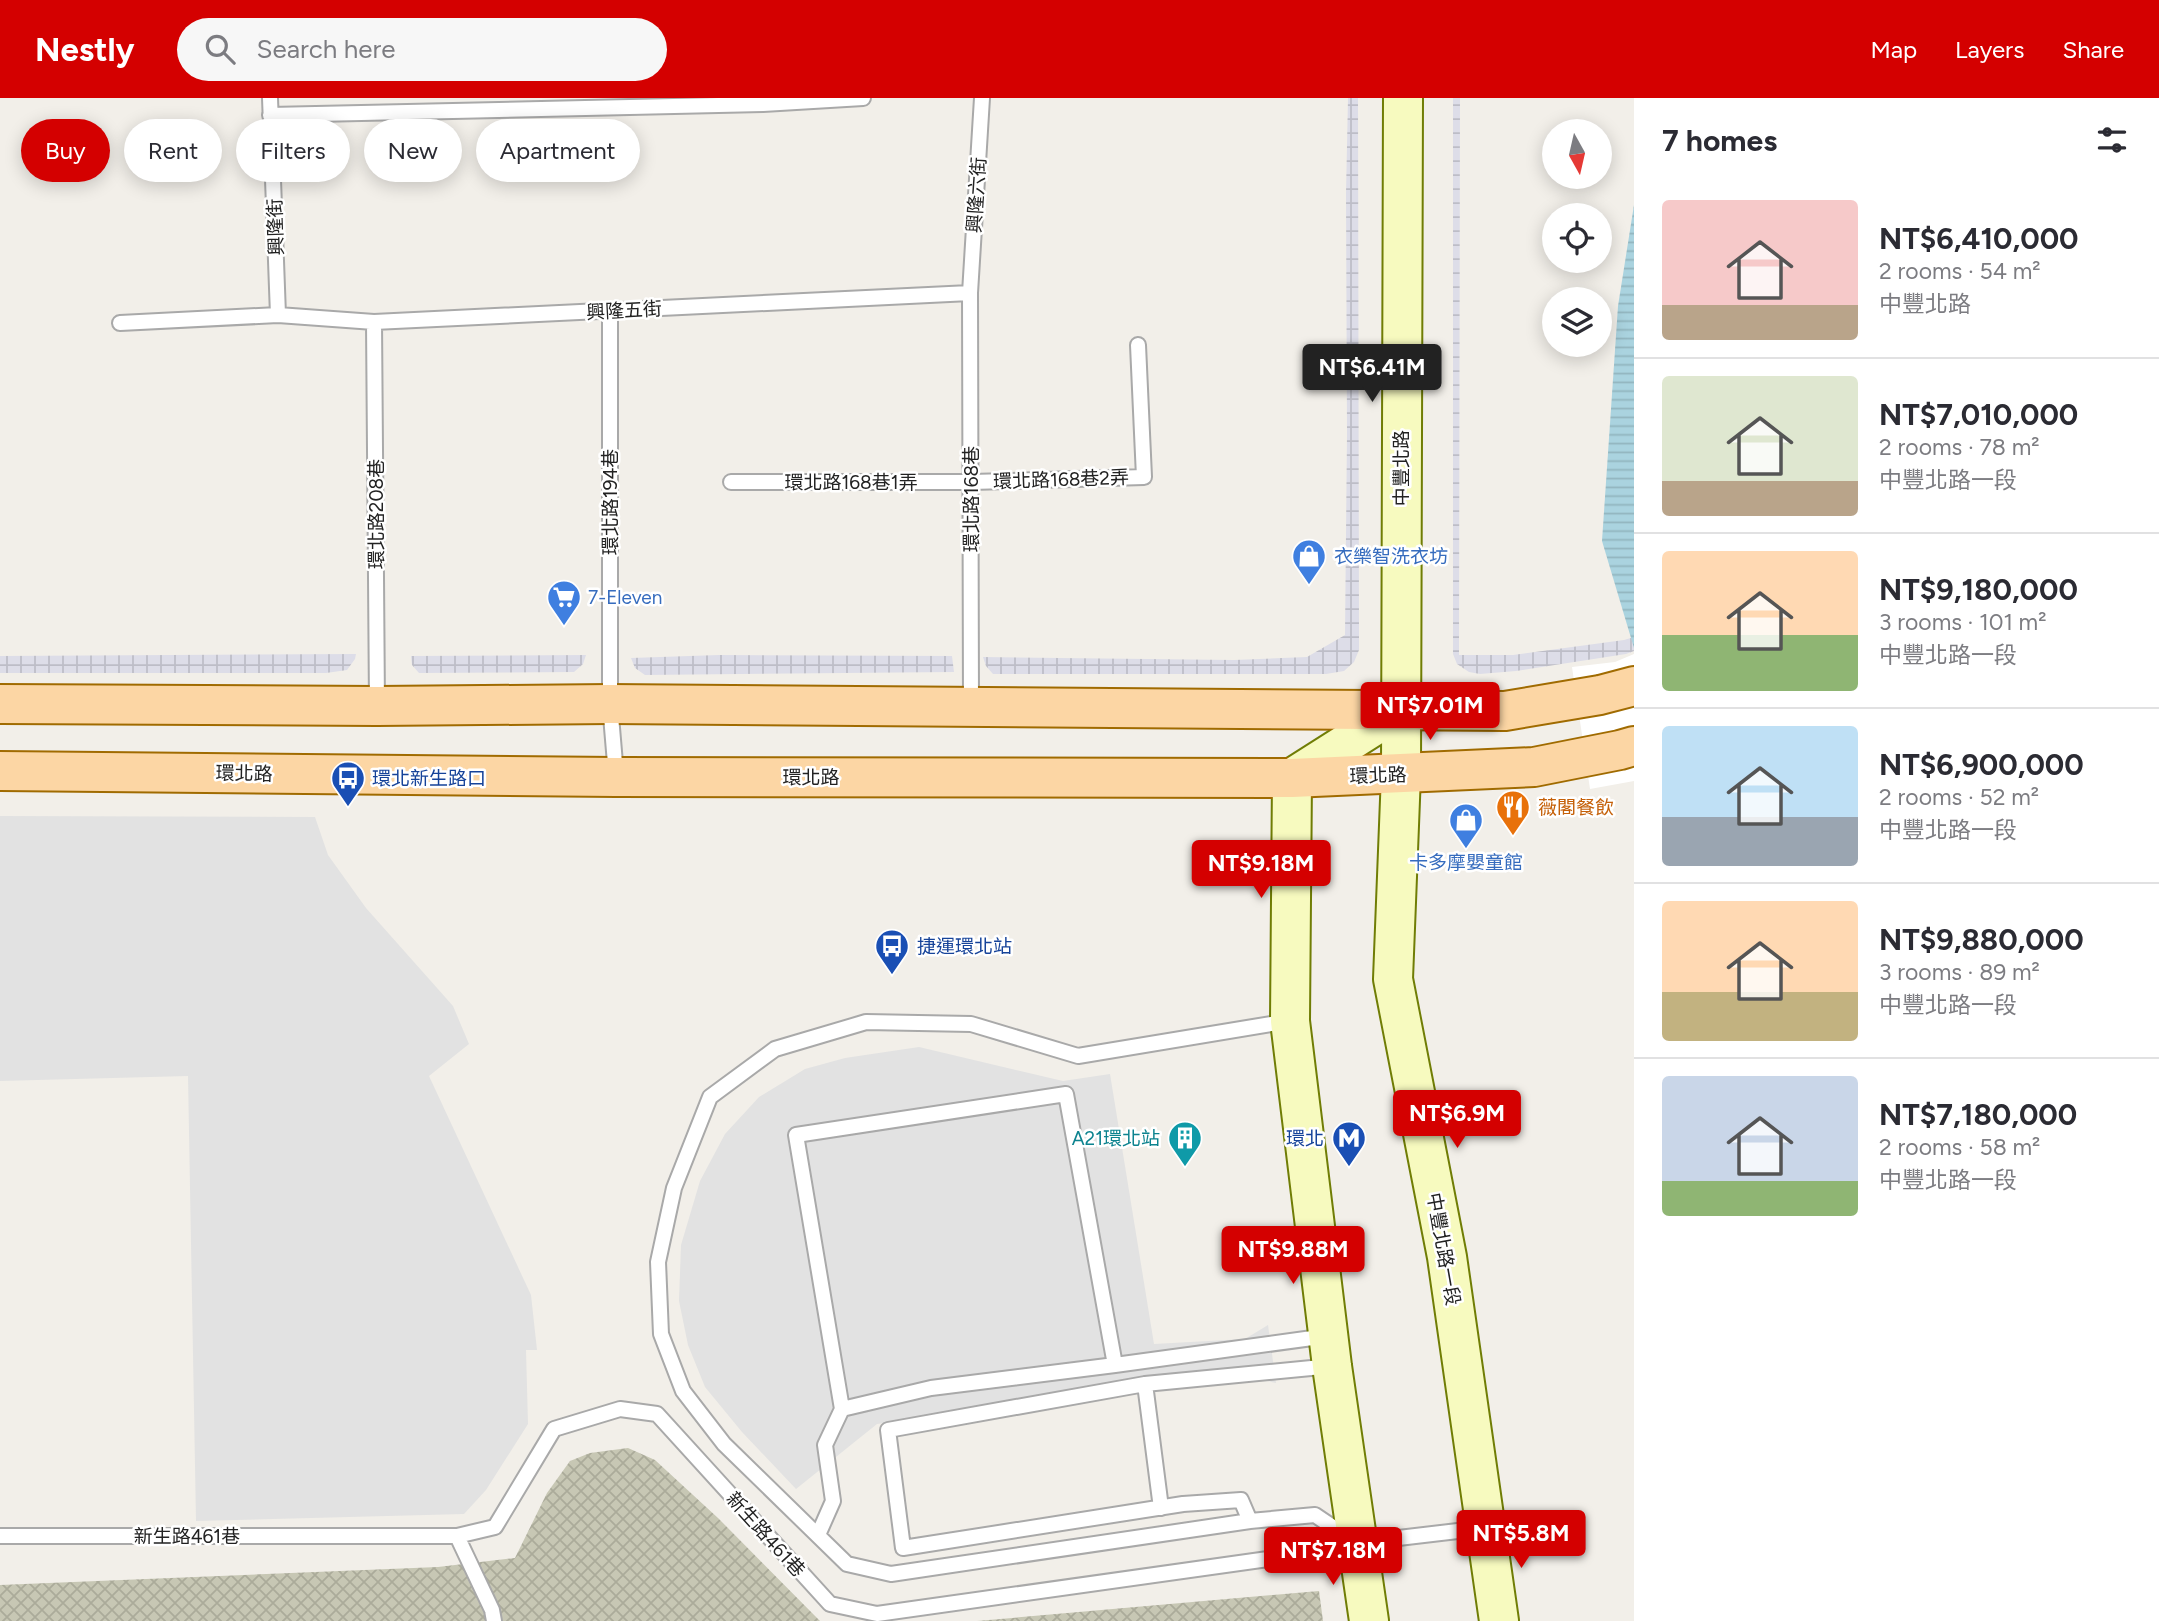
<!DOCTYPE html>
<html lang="en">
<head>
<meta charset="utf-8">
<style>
	body { margin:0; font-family:Figtree,"Noto Sans TC",sans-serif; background:#f7f7f7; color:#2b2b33; height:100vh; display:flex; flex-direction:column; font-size:26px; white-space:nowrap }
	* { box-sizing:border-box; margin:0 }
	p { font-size:23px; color:#7c7c81 }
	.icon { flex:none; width:38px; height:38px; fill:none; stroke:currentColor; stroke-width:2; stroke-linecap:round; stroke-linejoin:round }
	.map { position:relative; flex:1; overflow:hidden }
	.details { display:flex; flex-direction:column; background:#fff; width:525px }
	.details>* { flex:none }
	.banner { position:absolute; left:21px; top:21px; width:665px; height:63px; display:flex; gap:14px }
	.needle { width:46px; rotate:172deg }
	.tools { position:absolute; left:1542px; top:21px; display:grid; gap:14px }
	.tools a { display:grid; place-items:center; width:70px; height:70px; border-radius:50%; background:#fff; box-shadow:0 4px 18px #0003; font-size:35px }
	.price { position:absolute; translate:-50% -60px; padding:0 16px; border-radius:7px; background:#d40000; color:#fff; font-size:23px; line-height:46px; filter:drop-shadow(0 2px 4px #0008) }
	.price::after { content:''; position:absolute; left:50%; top:42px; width:21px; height:16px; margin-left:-10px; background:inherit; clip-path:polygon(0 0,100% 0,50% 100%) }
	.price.selected { background:#222; color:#fff }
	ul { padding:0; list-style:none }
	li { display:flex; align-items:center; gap:21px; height:175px; padding:0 28px }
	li+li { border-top:2px solid #e1e1e2 }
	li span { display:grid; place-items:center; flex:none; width:196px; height:140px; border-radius:7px; color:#555 }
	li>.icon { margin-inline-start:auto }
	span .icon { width:84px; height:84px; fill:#fffc; stroke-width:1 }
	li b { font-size:30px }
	h2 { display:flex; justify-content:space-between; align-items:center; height:84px; padding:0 28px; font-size:30px }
	.pill { padding:0 24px; border-radius:32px; background:#fff; box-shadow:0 4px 18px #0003; font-size:24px; line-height:63px }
	.pill.selected { background:#d40000; color:#fff }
	header { display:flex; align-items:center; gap:42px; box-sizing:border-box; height:98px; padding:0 35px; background:#d40000; color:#fff }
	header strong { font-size:33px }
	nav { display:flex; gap:38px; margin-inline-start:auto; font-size:24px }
	.search { width:490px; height:63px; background:#f7f7f7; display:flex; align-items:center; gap:18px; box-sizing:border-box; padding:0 24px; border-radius:38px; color:#7c7c81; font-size:26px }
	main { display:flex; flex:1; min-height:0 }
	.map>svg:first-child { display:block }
	.construction { fill:url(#construction-cross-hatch) }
	.parking { fill:#e2e2e2 }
	.plaza { fill:url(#plaza-grid) }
	.water { fill:url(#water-rules) }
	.pier { fill:#fff }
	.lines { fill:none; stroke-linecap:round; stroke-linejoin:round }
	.lane-casing { stroke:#a9a9a9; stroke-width:18 }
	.secondary-casing { stroke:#707d05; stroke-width:42 }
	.primary-casing { stroke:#a06b00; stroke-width:42 }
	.lane { stroke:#fff; stroke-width:14 }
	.secondary { stroke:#f7fabf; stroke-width:38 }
	.primary { stroke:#fcd6a4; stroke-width:38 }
	.labels { text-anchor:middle; stroke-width:5; stroke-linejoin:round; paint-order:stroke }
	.street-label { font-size:19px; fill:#222; stroke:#fff }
	.shop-label { font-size:19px; fill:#366cbe; stroke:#fff; text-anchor:start }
	.transit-label { font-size:19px; fill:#164399; stroke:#fff; text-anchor:start }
	.food-label { font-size:19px; fill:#c56008; stroke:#fff; text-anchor:start }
	.culture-label { font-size:19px; fill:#0d838f; stroke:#fff; text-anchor:end }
</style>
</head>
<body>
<header>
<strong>Nestly</strong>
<div class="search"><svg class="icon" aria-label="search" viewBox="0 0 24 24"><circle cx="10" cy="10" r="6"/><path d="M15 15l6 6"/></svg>Search here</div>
<nav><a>Map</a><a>Layers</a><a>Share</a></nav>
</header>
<main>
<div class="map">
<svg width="1634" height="1523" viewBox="0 0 1634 1523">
	<defs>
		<pattern id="construction-cross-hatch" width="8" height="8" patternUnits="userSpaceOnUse" patternTransform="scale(1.75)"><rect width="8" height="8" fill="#c7c7b4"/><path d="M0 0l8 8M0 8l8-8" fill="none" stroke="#abab9a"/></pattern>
		<pattern id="plaza-grid" width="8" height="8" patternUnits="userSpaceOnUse" patternTransform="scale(1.75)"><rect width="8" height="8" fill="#dddde8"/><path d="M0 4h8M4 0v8" fill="none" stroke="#bdbdc7"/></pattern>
		<pattern id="water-rules" width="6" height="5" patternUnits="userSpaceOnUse" patternTransform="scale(1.75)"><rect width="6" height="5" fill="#aad3df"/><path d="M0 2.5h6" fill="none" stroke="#92b5bf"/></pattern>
	</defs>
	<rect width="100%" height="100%" fill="#f2efe9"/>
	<path class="construction" d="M628,1350L655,1362L718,1420L820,1523H0V1487L438,1469L515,1460L547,1395L570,1363L590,1355Z
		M1319,1493L1323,1523H977Z"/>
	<path class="parking" d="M0,718L315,719L328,757L366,810L453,908L469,946L429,978L531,1197L537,1252H526L528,1326L486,1392L464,1416L196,1423L188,978L0,983Z
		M919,949L1063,983L1110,976L1154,1246L1245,1241L1268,1227L1276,1285L1258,1281L1158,1289L877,1326L796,1391L742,1334L705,1289L688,1247L679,1203L681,1147L700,1083L725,1036L759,999L805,971L845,960Z"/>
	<path class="plaza" d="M1348,0H1358L1359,535V552L1354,564L1344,573L1326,576H993L986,568L983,559L1234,562L1307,559L1345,537L1347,336L1346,95Z
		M1453,0H1460L1459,557H1513L1624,542L1634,539V553L1626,556L1516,573L1480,576L1469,574L1457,566L1453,556Z
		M356,556L355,561L347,572L326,575H0V558Z
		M586,557L583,566L574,574L419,575L412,567L411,558Z
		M719,557L952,558L954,574L645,577L635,570L631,560Z"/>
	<path class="water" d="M1634,107V550L1602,443L1618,208Z"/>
	<path class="pier" d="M1634,556V683L1590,691L1572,569L1615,564Z"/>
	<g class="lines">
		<g class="lane-casing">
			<path id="lane" d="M270,0L278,217
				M270,17L763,6L863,0
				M610,213V606L616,677
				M374,224L377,607
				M120,225L278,217L374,224L970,195
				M731,384H971L1144,379L1138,247
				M971,607L970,195L982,0
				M1289,923L1078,958L971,926L866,924L775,951L710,999L674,1090L658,1164L661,1236L683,1293L724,1346L847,1466L891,1476L1250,1423L1315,1417L1352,1442
				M1145,1286L1161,1410
				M842,1311L796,1037L1066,996L1115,1267
				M1250,1423L1241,1402L1183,1406L903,1450L888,1332L1145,1286L1332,1268
				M818,1437L833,1403L825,1347L842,1311L931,1290L1115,1267L1327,1238
				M0,1438H457L495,1429L554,1331L620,1311L657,1316L830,1506L877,1516L1268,1461L1356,1445L1483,1430
				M457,1438L492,1512L494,1523"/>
		</g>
		<g class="secondary-casing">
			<path id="secondary" d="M1403,0L1401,676L1393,881L1447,1159L1499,1523
				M1369,1523L1332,1268L1290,923L1292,680L1399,612"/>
		</g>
		<g class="primary-casing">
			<path id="primary" d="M0,606L377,608L610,606L1505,613L1600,597L1634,588
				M0,673L616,679L1292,680L1534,669L1620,652L1634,648"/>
		</g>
		<use href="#lane" class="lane"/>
		<use href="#secondary" class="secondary"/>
		<use href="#primary" class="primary"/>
	</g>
	<defs>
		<g id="shop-pin" transform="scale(1.75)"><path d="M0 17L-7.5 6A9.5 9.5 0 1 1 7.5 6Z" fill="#3f7fe0" stroke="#fff"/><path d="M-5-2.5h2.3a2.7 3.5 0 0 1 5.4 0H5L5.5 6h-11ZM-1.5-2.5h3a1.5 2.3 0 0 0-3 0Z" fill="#fff"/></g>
		<g id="supermarket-pin" transform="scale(1.75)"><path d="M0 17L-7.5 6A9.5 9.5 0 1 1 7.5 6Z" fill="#3f7fe0" stroke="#fff"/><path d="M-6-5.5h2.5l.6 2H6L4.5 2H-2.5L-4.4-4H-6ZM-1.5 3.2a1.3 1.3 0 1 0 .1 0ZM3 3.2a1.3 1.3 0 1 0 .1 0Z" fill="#fff"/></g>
		<g id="bus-pin" transform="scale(1.75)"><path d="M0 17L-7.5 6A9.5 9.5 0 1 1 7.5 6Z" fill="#1a4fb4" stroke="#fff"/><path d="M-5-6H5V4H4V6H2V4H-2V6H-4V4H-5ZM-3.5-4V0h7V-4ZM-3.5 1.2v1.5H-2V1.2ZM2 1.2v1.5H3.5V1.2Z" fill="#fff"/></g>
		<g id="restaurant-pin" transform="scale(1.75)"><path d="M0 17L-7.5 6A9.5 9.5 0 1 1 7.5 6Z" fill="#e8710a" stroke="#fff"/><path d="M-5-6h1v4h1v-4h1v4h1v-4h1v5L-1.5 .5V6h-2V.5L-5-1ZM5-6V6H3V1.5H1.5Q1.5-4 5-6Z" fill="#fff"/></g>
		<g id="building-pin" transform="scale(1.75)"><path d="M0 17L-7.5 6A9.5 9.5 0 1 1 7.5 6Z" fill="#0f9aa8" stroke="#fff"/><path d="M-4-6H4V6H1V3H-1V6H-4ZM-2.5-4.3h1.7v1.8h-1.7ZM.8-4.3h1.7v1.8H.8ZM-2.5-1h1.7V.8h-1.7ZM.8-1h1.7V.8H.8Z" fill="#fff"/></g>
		<g id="metro-pin" transform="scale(1.75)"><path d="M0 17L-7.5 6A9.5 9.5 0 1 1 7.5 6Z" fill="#1a4fb4" stroke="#fff"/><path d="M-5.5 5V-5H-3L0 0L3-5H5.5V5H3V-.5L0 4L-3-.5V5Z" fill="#fff"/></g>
	</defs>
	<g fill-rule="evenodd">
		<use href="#shop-pin" x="1309" y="458"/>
		<use href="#supermarket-pin" x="564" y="499"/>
		<use href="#bus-pin" x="348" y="680"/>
		<use href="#restaurant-pin" x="1513" y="709"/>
		<use href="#shop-pin" x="1466" y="722"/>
		<use href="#bus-pin" x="892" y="848"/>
		<use href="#building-pin" x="1185" y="1040"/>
		<use href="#metro-pin" x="1349" y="1040"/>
	</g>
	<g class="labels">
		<g class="street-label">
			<text transform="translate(976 97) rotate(-86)" y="7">興隆六街</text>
			<text transform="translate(275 129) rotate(-92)" y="7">興隆街</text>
			<text transform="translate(624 212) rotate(-3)" y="7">興隆五街</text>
			<text transform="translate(1401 370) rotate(-90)" y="7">中豐北路</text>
			<text transform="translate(1061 381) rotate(-2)" y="7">環北路168巷2弄</text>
			<text x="851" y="391">環北路168巷1弄</text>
			<text transform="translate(971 401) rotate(-90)" y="7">環北路168巷</text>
			<text transform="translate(610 404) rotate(-90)" y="7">環北路194巷</text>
			<text transform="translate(376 416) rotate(-90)" y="7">環北路208巷</text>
			<text transform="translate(244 675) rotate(1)" y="7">環北路</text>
			<text transform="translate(1378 677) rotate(-2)" y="7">環北路</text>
			<text x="811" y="686">環北路</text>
			<text transform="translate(1444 1151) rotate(80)" y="7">中豐北路一段</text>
			<text transform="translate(766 1436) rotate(48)" y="7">新生路461巷</text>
			<text x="187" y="1445">新生路461巷</text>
		</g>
		<g class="shop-label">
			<text x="1334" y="465">衣樂智洗衣坊</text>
			<text x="588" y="506">7-Eleven</text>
			<text x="1466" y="771" text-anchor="middle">卡多摩嬰童館</text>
		</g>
		<g class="transit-label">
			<text x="372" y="687">環北新生路口</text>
			<text x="917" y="855">捷運環北站</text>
			<text x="1324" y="1047" text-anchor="end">環北</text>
		</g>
		<g class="food-label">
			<text x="1538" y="716">薇閣餐飲</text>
		</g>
		<g class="culture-label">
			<text x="1160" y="1047">A21環北站</text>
		</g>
	</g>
</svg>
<div class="tools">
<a><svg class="needle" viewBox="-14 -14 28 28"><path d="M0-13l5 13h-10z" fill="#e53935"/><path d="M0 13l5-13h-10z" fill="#7c7c81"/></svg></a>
<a><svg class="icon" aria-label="locate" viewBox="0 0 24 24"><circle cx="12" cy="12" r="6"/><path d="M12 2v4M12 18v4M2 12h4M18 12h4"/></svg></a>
<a><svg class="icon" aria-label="layers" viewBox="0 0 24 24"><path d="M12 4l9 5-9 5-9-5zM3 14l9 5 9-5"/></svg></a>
</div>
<b class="price selected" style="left:1372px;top:306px">NT$6.41M</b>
<b class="price" style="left:1430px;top:644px">NT$7.01M</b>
<b class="price" style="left:1261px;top:802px">NT$9.18M</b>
<b class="price" style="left:1457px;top:1052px">NT$6.9M</b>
<b class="price" style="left:1293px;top:1188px">NT$9.88M</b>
<b class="price" style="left:1521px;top:1472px">NT$5.8M</b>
<b class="price" style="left:1333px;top:1489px">NT$7.18M</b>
<div class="banner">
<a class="pill selected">Buy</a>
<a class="pill">Rent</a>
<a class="pill">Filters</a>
<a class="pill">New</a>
<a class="pill">Apartment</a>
</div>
</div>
<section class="details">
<h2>7 homes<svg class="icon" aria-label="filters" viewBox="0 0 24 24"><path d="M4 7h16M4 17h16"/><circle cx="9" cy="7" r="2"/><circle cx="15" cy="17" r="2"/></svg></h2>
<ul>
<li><span style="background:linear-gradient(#f6c9c9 75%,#b9a48a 0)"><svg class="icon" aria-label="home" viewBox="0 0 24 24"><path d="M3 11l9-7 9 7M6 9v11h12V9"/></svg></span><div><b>NT$6,410,000</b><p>2 rooms · 54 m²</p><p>中豐北路</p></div></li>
<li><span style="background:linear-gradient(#dfe7d0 75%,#b9a48a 0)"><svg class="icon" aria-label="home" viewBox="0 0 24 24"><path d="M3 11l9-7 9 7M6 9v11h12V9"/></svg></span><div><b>NT$7,010,000</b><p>2 rooms · 78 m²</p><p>中豐北路一段</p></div></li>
<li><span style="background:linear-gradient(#ffd9b3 60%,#8fb573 0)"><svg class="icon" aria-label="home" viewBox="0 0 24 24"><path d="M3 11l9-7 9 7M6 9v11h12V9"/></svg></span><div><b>NT$9,180,000</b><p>3 rooms · 101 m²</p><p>中豐北路一段</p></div></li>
<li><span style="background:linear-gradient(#bfe0f5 65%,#9aa5b1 0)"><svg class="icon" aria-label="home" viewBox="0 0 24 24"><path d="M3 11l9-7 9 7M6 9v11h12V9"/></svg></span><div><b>NT$6,900,000</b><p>2 rooms · 52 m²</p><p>中豐北路一段</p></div></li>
<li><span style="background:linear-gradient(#ffd9b3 65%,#c2b280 0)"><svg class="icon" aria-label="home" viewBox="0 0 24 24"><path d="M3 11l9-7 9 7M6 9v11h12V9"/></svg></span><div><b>NT$9,880,000</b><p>3 rooms · 89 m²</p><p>中豐北路一段</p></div></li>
<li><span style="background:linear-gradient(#c9d6e8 75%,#8fb573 0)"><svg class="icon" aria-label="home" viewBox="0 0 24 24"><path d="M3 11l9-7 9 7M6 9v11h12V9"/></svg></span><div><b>NT$7,180,000</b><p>2 rooms · 58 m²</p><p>中豐北路一段</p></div></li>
</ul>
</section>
</main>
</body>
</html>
